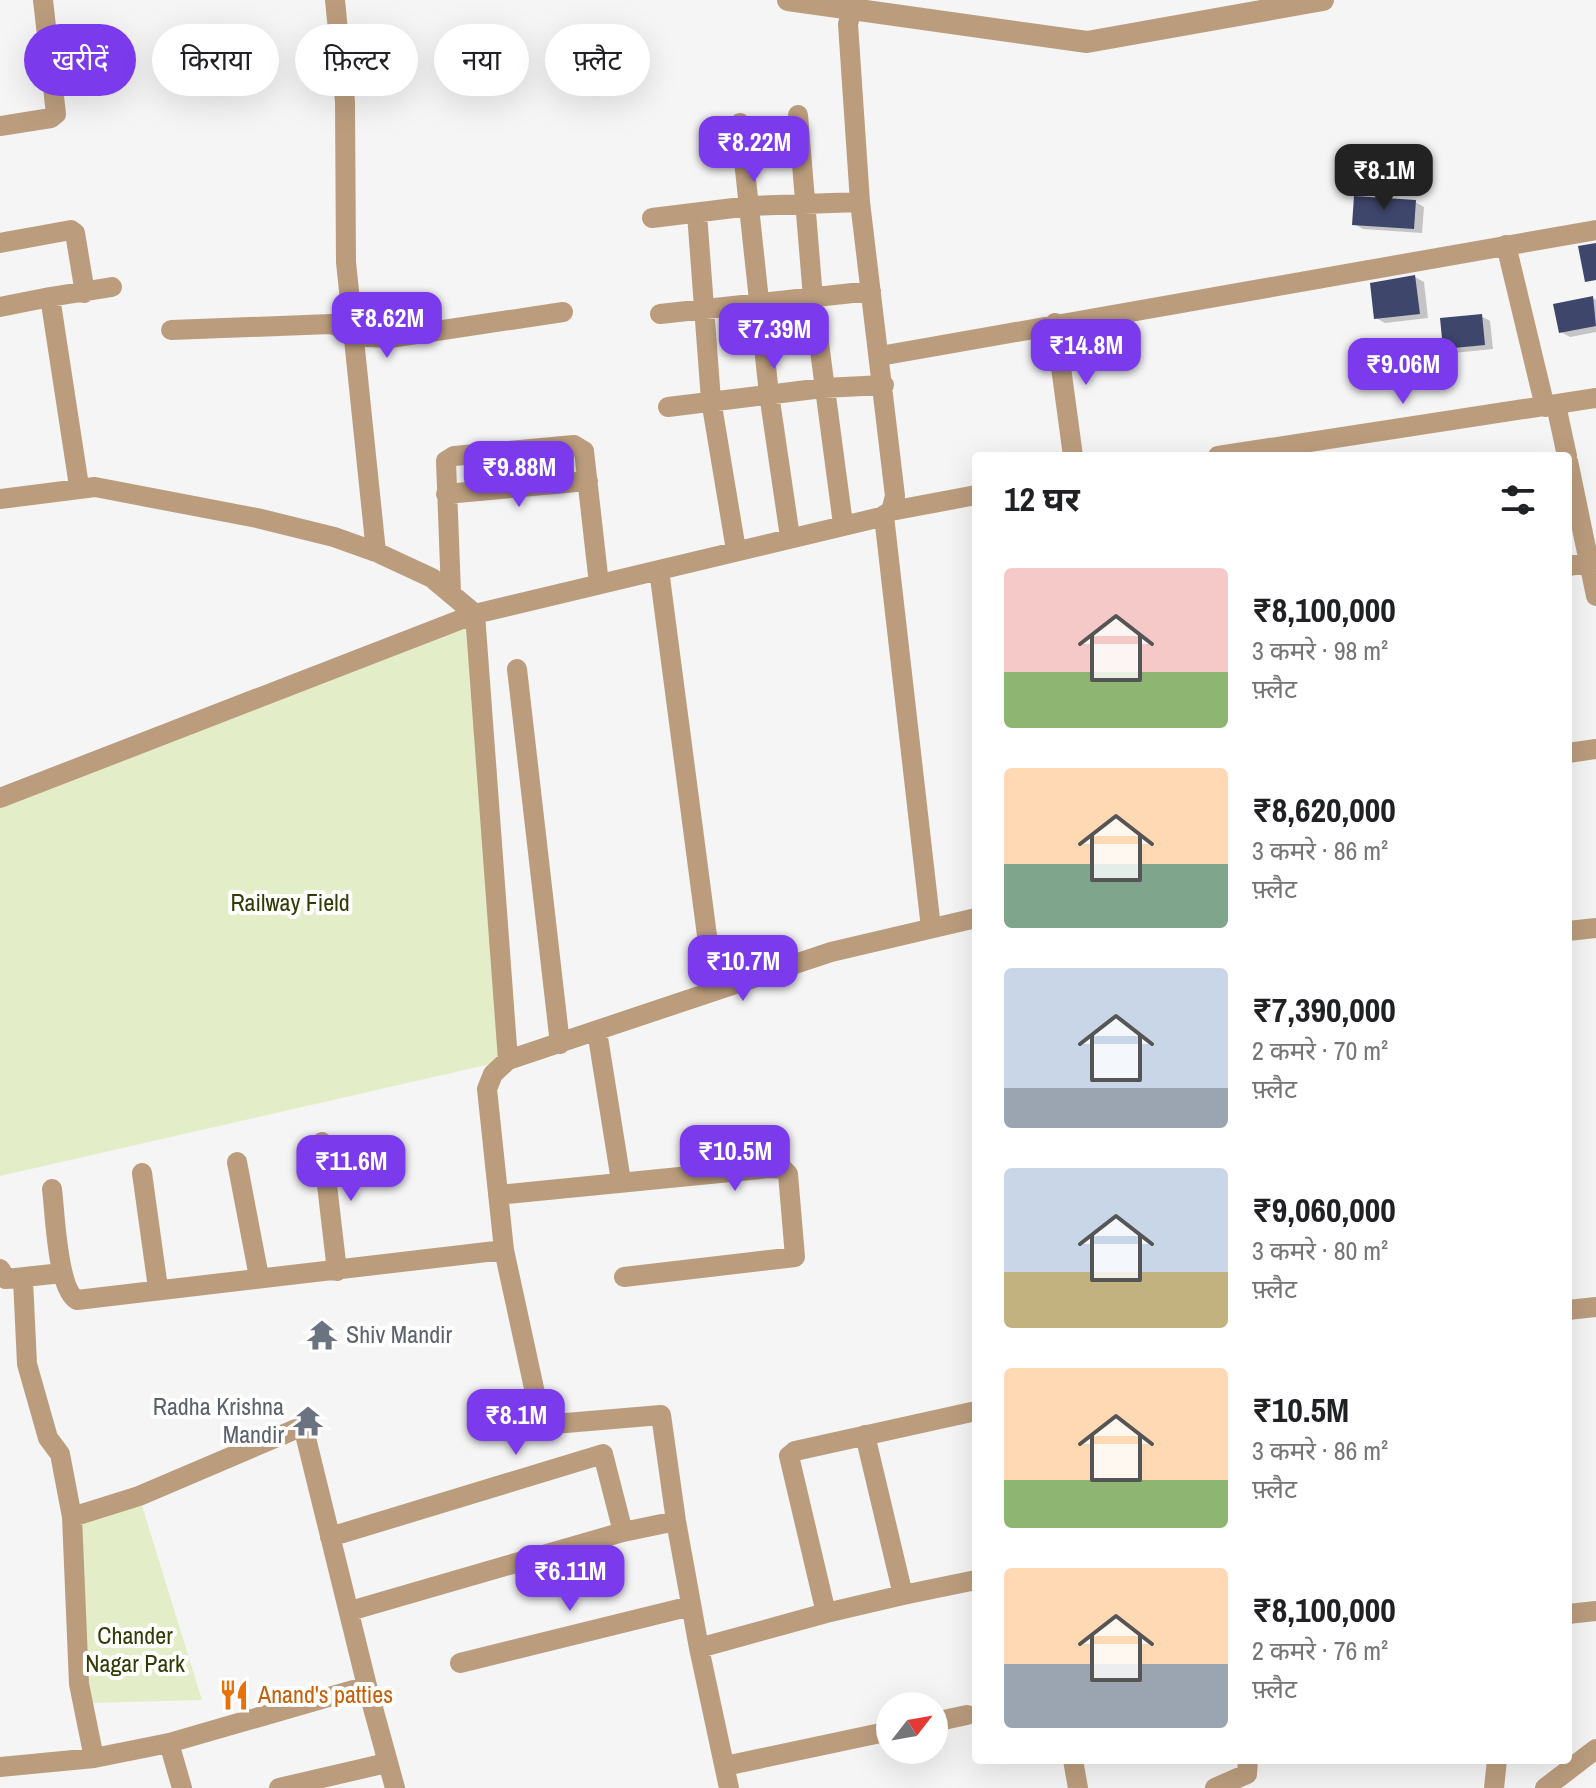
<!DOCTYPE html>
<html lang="hi">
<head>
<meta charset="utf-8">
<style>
	body { margin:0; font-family:"Archivo Narrow","Noto Sans Devanagari",sans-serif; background:#f6f6f6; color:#202124; height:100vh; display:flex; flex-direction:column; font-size:30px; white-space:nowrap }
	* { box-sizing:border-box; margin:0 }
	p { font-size:26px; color:#757577 }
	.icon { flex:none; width:44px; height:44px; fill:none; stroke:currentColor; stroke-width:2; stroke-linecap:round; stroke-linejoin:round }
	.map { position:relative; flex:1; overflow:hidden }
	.drawer { position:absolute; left:972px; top:452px; width:600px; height:1312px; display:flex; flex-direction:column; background:#fff; border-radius:8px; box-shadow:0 8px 32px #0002 }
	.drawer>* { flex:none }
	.top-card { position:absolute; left:24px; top:24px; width:760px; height:72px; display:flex; gap:16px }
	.needle { width:52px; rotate:59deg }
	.tools { position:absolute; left:876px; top:1692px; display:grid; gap:16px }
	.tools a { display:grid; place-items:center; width:72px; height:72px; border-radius:50%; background:#fff; box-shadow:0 8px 32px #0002; font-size:40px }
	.price { position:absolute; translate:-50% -68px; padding:0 18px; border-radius:16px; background:#7c3aed; color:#fff; font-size:26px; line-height:52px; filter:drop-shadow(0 2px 4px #0008) }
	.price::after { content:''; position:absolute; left:50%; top:48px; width:24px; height:18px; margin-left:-12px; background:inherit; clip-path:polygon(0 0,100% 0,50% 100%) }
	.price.active { background:#222; color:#fff }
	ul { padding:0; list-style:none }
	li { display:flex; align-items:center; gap:24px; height:200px; padding:0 32px }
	li span { display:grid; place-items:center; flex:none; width:224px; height:160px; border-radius:8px; color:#555 }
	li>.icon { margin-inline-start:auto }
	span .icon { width:96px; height:96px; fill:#fffc; stroke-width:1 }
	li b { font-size:34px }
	h2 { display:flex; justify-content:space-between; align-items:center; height:96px; padding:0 32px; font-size:34px }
	.chip { padding:0 28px; border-radius:36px; background:#fff; box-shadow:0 8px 32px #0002; font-size:28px; line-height:72px }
	.chip.active { background:#7c3aed; color:#fff }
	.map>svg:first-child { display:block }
	.green { fill:#e3edc7 }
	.shadow { fill:#0003 }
	.building { fill:#3f466c }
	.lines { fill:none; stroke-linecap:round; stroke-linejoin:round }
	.minor { stroke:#bb9d7d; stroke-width:20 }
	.tertiary { stroke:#bb9d7d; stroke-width:22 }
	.labels { text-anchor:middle; stroke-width:8; stroke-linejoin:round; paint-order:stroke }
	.park-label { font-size:24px; fill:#323b03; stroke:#fff }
	.worship-label { font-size:24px; fill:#5b616d; stroke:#fff; text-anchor:start }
	.food-label { font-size:24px; fill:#c56008; stroke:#fff; text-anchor:start }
</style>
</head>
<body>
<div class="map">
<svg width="1596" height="1788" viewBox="0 0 1596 1788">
	<rect width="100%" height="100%" fill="#f5f5f6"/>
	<path class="green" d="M475,614L508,1060L0,1176V799Z
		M139,1496L202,1700L91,1703L72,1517Z"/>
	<path class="shadow" d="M1415,202L1424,207L1422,233L1363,229L1354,224Z
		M1415,277L1424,282L1428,318L1385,323L1376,318Z
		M1592,298L1596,300V332L1570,337L1561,332Z
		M1481,316L1490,321L1493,349L1454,353L1445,348Z"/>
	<path class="building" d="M1354,196L1416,200L1414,229L1352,225Z
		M1596,243V280L1585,282L1578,246Z
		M1415,275L1420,314L1374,319L1370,283Z
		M1593,296L1596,326L1559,333L1553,304Z
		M1482,314L1485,345L1443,349L1440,318Z"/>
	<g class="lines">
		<path class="minor" d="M335,0L345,102L346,262L376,552
			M798,115L813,298L843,524
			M740,123L769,394L790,537
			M0,126L51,118L56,114L43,0
			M697,214L711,400L736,550
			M652,218L750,206L860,202
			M0,243L71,230L75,233L85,293
			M1506,245L1545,407
			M0,307L50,297
			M660,314L871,291
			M1055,323L1073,456
			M171,330L331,324L368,337L390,338L563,312
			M880,356L1596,230
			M1556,405L1567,456
			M668,407L823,388L884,385
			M1218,456L1596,398
			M1568,461L1596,596
			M79,486L50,297L112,287
			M446,494L588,481
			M0,499L95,487L257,518L334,537L376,552L432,578L475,614L508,1060
			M891,511L976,495
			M884,516L931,928
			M1568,566L1596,562
			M659,570L714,989
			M451,593L446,461L454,456L574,445L584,451L599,584
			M517,669L560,1044
			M1568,753L1596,749
			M0,798L475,614L881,517L891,511L895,496L860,202L848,24L852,9
			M1568,931L1596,928
			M597,1031L621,1181
			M322,1142L337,1271
			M237,1162L259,1277
			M142,1173L158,1288
			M52,1189C55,1212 57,1289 77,1300L504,1250L487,1089L493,1074L508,1060L831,952L976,918
			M498,1195L770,1168L783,1169L788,1174L795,1257L624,1277
			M504,1250L542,1425L661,1415L676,1521L699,1648
			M0,1269L6,1279L62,1273
			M23,1280L27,1364L48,1438L60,1454L72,1517L79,1684L94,1758
			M1568,1310L1596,1307
			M865,1435L903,1595L826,1613L789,1456L795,1451L976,1411
			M72,1517L139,1496L303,1426L367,1686
			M330,1537L603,1454L623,1532
			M903,1595L976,1580
			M350,1611L623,1532L676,1521
			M1568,1614L1596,1611
			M460,1663L691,1606
			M934,1722L967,1715
			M169,1743L182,1788
			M1073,1760L1078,1788
			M725,1766L890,1731
			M0,1767L94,1758L169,1743L367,1686L395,1788
			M279,1788L378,1765L387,1760
			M729,1788L699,1648L826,1613
			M1215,1788L1247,1774L1248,1760
			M1494,1788L1497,1760
			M1545,1788L1596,1749"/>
		<path class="tertiary" d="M788,0L1087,42L1323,0"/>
	</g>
	<defs>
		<g id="temple-bare" transform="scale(2.4)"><path d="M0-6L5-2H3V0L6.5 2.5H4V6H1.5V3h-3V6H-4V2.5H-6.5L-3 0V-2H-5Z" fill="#6b7280" stroke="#fff" stroke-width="2.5" paint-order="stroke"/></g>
		<g id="restaurant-bare" transform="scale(2.4)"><path d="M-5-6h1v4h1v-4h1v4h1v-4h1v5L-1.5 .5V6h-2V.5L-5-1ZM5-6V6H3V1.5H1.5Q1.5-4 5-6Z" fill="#e8710a" stroke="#fff" stroke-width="2.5" paint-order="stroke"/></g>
	</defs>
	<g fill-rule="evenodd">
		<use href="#temple-bare" x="322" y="1335"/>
		<use href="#temple-bare" x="308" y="1421"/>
		<use href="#restaurant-bare" x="234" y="1695"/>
	</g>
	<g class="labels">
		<g class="park-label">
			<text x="290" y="911">Railway Field</text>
			<text x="135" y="1644">Chander<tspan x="135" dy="28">Nagar Park</tspan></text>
		</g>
		<g class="worship-label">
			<text x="346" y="1343">Shiv Mandir</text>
			<text x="284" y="1415" text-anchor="end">Radha Krishna<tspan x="284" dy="28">Mandir</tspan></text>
		</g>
		<g class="food-label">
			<text x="258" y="1703">Anand's patties</text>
		</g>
	</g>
</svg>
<div class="tools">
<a><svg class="needle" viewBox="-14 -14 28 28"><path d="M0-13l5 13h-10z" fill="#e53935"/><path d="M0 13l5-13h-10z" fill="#757577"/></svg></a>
</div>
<b class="price" style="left:754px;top:184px">₹8.22M</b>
<b class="price active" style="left:1384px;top:212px">₹8.1M</b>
<b class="price" style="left:387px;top:360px">₹8.62M</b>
<b class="price" style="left:774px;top:371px">₹7.39M</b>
<b class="price" style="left:1086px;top:387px">₹14.8M</b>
<b class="price" style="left:1403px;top:406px">₹9.06M</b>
<b class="price" style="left:519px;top:509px">₹9.88M</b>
<b class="price" style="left:743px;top:1003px">₹10.7M</b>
<b class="price" style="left:735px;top:1193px">₹10.5M</b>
<b class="price" style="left:351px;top:1203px">₹11.6M</b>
<b class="price" style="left:516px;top:1457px">₹8.1M</b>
<b class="price" style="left:570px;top:1613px">₹6.11M</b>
<div class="top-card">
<a class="chip active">खरीदें</a>
<a class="chip">किराया</a>
<a class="chip">फ़िल्टर</a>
<a class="chip">नया</a>
<a class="chip">फ़्लैट</a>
</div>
<section class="drawer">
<h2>12 घर<svg class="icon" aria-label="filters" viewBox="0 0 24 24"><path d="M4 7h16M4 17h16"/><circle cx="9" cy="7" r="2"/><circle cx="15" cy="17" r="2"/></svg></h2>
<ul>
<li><span style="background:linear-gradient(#f6c9c9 65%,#8fb573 0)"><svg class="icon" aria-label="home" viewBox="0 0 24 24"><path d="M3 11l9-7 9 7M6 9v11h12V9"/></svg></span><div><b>₹8,100,000</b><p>3 कमरे · 98 m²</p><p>फ़्लैट</p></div></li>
<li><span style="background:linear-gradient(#ffd9b3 60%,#7fa58c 0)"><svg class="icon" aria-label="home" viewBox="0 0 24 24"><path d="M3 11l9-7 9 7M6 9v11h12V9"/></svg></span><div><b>₹8,620,000</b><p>3 कमरे · 86 m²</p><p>फ़्लैट</p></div></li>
<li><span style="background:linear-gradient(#c9d6e8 75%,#9aa5b1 0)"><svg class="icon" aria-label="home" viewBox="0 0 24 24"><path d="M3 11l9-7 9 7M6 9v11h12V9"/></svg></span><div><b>₹7,390,000</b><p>2 कमरे · 70 m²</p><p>फ़्लैट</p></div></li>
<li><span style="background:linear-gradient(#c9d6e8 65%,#c2b280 0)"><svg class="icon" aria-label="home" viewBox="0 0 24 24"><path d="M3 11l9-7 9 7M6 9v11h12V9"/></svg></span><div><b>₹9,060,000</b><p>3 कमरे · 80 m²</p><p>फ़्लैट</p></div></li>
<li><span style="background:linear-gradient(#ffd9b3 70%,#8fb573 0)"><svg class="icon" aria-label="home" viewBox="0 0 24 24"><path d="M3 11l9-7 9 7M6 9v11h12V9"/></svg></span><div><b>₹10.5M</b><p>3 कमरे · 86 m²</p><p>फ़्लैट</p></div></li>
<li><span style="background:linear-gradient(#ffd9b3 60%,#9aa5b1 0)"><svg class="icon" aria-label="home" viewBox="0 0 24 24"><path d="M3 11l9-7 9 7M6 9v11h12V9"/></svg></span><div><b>₹8,100,000</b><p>2 कमरे · 76 m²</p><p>फ़्लैट</p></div></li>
</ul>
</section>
</div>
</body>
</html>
